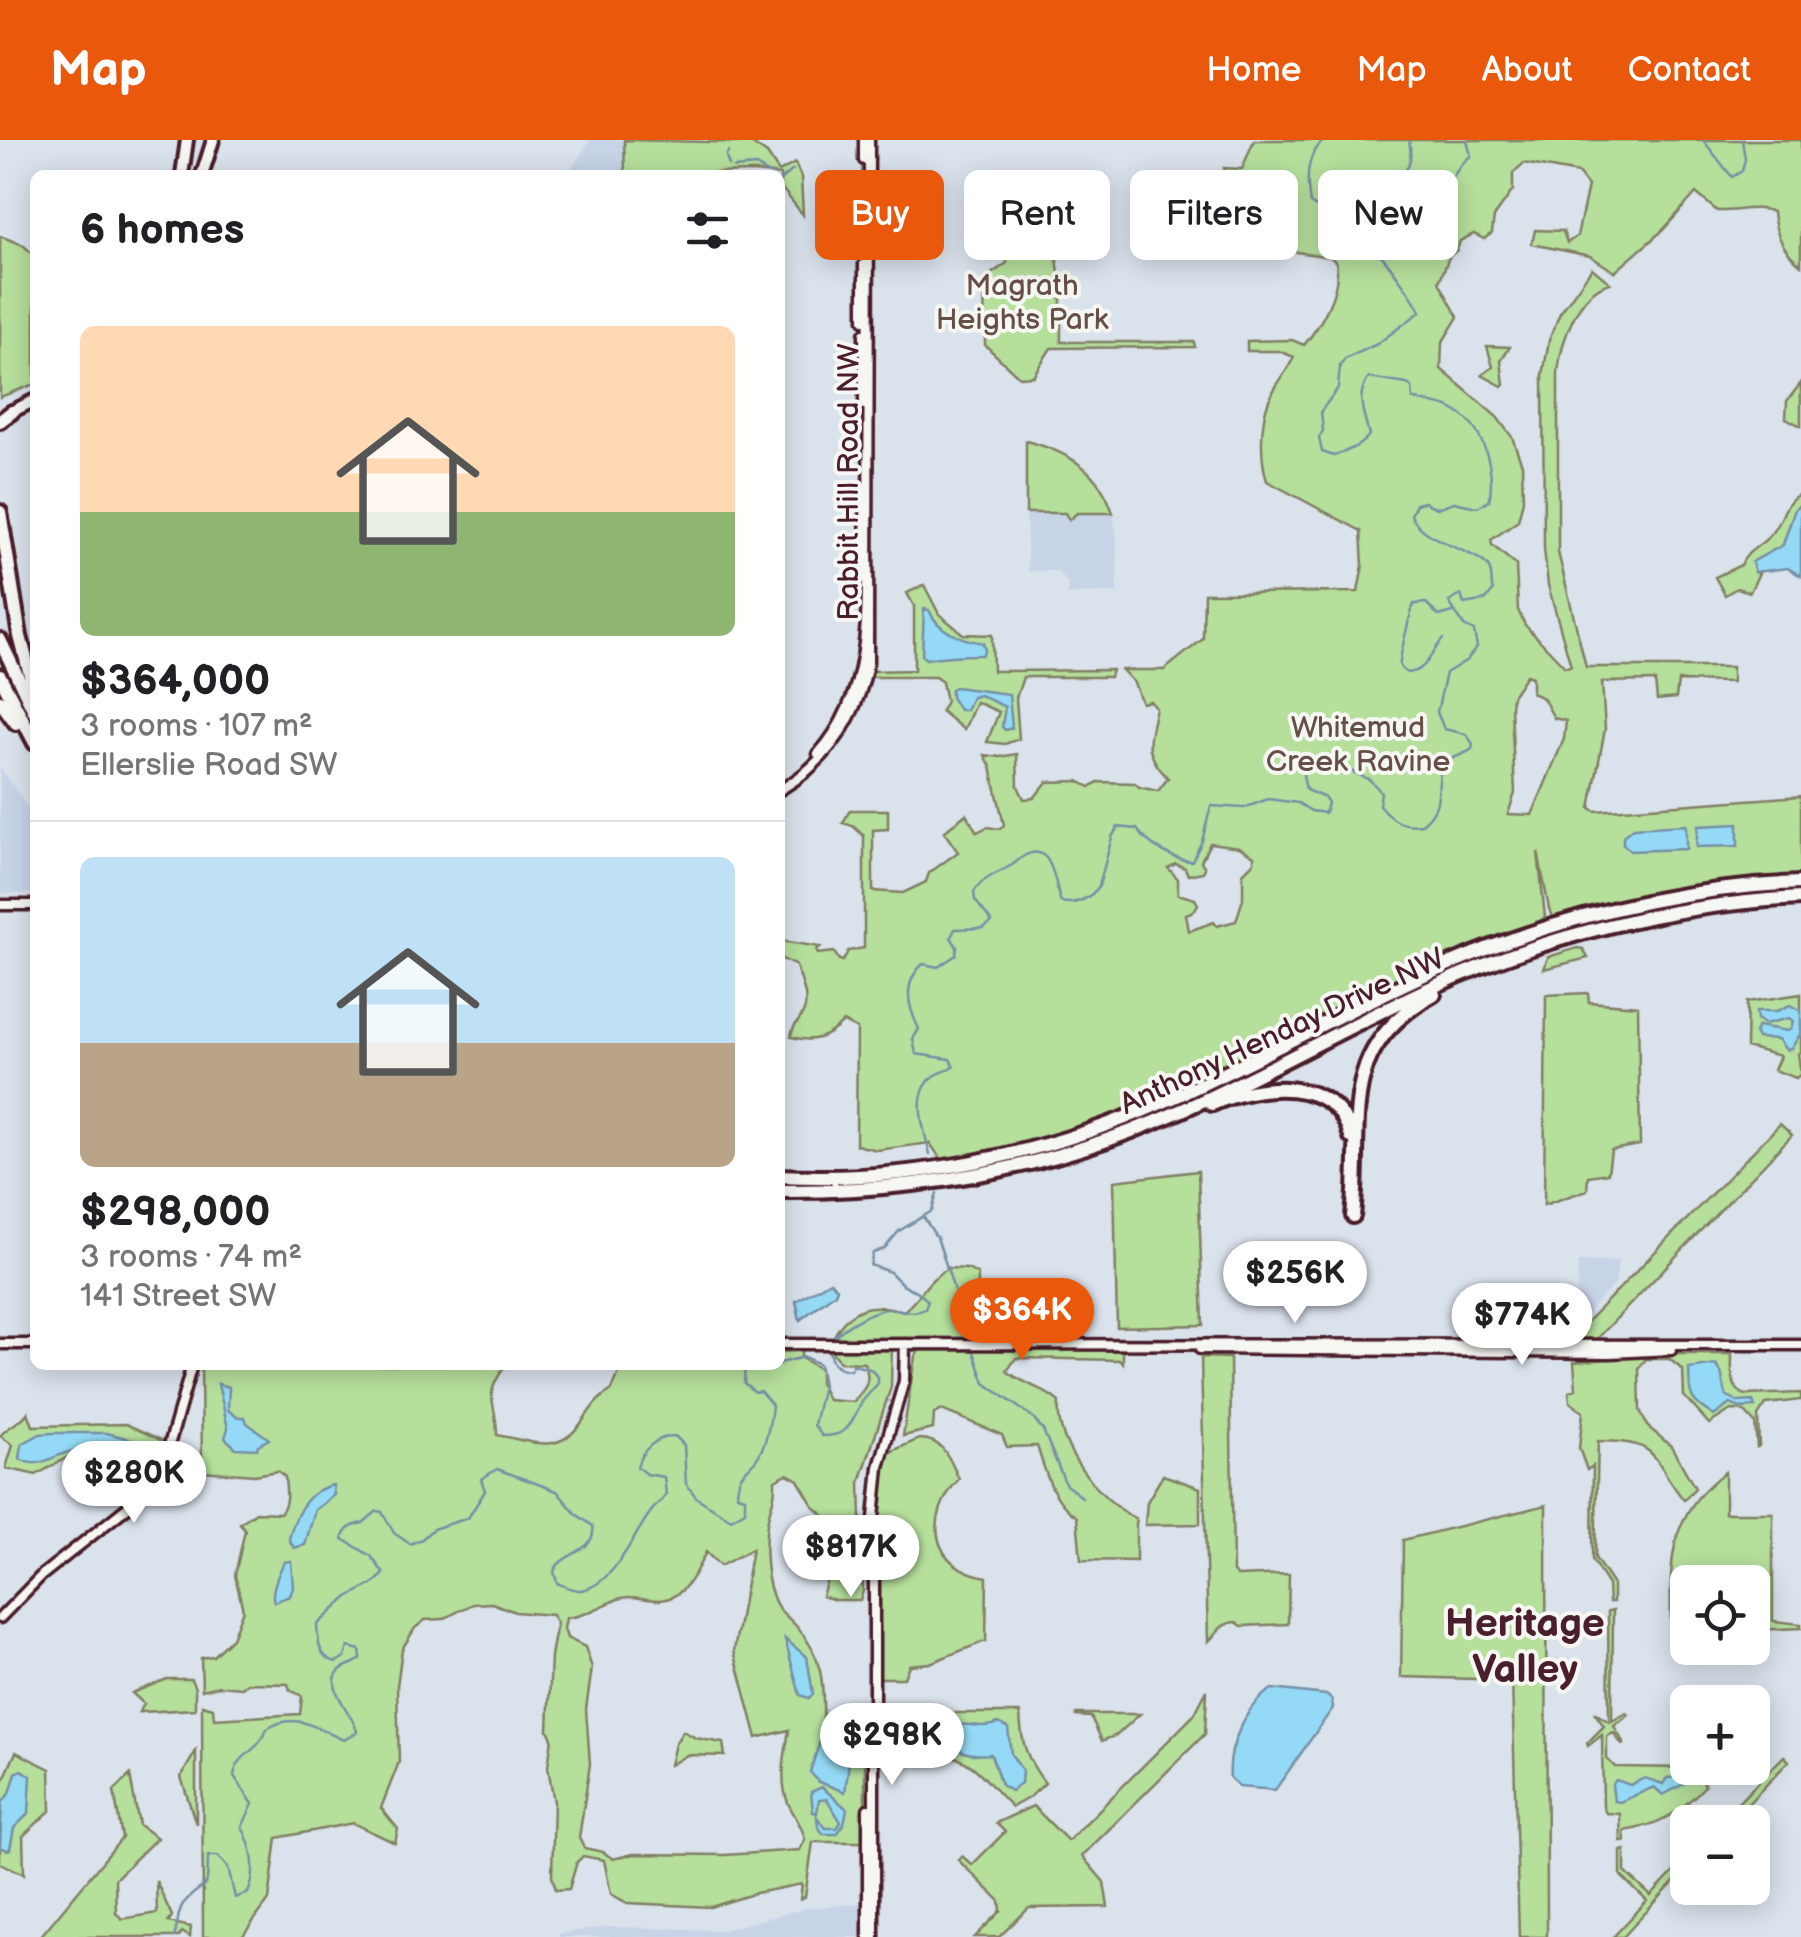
<!DOCTYPE html>
<html lang="en">
<head>
<meta charset="utf-8">
<style>
	body { margin:0; font-family:"Balsamiq Sans",sans-serif; background:#f6f6f6; color:#202124; height:100vh; display:flex; flex-direction:column; font-size:38px; white-space:nowrap }
	* { box-sizing:border-box; margin:0 }
	p { font-size:32px; color:#757577 }
	.icon { flex:none; width:55px; height:55px; fill:none; stroke:currentColor; stroke-width:2; stroke-linecap:round; stroke-linejoin:round }
	.map { position:relative; flex:1; overflow:hidden }
	.sheet { position:absolute; left:30px; top:30px; width:755px; height:1200px; display:flex; flex-direction:column; background:#fff; border-radius:15px; box-shadow:0 5px 25px #0003 }
	.sheet>* { flex:none }
	.banner { position:absolute; left:815px; top:30px; width:835px; height:90px; display:flex; gap:20px }
	.tools { position:absolute; left:1670px; top:1425px; display:grid; gap:20px }
	.tools a { display:grid; place-items:center; width:100px; height:100px; border-radius:15px; background:#fff; box-shadow:0 5px 25px #0003; font-size:50px }
	.price { position:absolute; translate:-50% -85px; padding:0 22px; border-radius:35px; background:#fff; color:#222; font-size:32px; line-height:65px; filter:drop-shadow(0 2px 5px #0008) }
	.price::after { content:''; position:absolute; left:50%; top:60px; width:30px; height:22px; margin-left:-15px; background:inherit; clip-path:polygon(0 0,100% 0,50% 100%) }
	.price.current { background:#ea580c; color:#fff }
	ul { padding:0; list-style:none }
	li { display:grid; align-content:center; gap:20px; height:530px; padding:0 50px }
	li+li { border-top:2px solid #e0e0e0 }
	li span { display:grid; place-items:center; height:310px; border-radius:15px; color:#555 }
	li>.icon { margin-inline-start:auto }
	span .icon { width:180px; height:180px; fill:#fffc; stroke-width:1 }
	li b { font-size:42px }
	h2 { display:flex; justify-content:space-between; align-items:center; height:120px; padding:0 50px; font-size:42px }
	.chip { padding:0 35px; border-radius:15px; background:#fff; box-shadow:0 5px 25px #0003; font-size:35px; line-height:90px }
	.chip.current { background:#ea580c; color:#fff }
	header { display:flex; align-items:center; gap:60px; box-sizing:border-box; height:140px; padding:0 50px; background:#ea580c; color:#fff }
	header strong { font-size:48px }
	nav { display:flex; gap:55px; margin-inline-start:auto; font-size:35px }
	.map>svg:first-child { display:block }
	.built { fill:#c7d4e8 }
	.green { fill:#b6df9c; stroke:#807f64; stroke-width:2.5; fill-rule:evenodd }
	.water { fill:#94daf6; stroke:#768fa5; stroke-width:2.5 }
	.lines { fill:none; stroke-linecap:round; stroke-linejoin:round }
	.stream { stroke:#768fa5; stroke-width:2.5 }
	.secondary-casing { stroke:#4a1f2b; stroke-width:15 }
	.primary-casing { stroke:#4a1f2b; stroke-width:18 }
	.highway-casing { stroke:#4a1f2b; stroke-width:20 }
	.secondary { stroke:#f6f6f2; stroke-width:8 }
	.primary { stroke:#f6f6f2; stroke-width:10 }
	.highway { stroke:#f6f6f2; stroke-width:12 }
	.labels { text-anchor:middle; stroke-width:8; stroke-linejoin:round; paint-order:stroke }
	.park-label { font-size:30px; fill:#654f47; stroke:#f6f6f2 }
	.street-label { font-size:30px; fill:#4a1f2b; stroke:#f6f6f2 }
	.district-label { font-size:40px; font-weight:bold; fill:#4a1f2b; stroke:#f6f6f2 }
</style>
</head>
<body>
<header>
<strong>Map</strong>
<nav><a>Home</a><a>Map</a><a>About</a><a>Contact</a></nav>
</header>
<div class="map">
<svg width="1801" height="1797" viewBox="0 0 1801 1797">
	<rect width="100%" height="100%" fill="#dae2ec"/>
	<filter id="ink" filterUnits="userSpaceOnUse"><feTurbulence type="fractalNoise" baseFrequency=".01" numOctaves="2"/><feDisplacementMap in="SourceGraphic" scale="20" xChannelSelector="R" yChannelSelector="G"/><feConvolveMatrix kernelMatrix="1 2 1 2 8 2 1 2 1" color-interpolation-filters="sRGB"/></filter>
	<g filter="url(#ink)">
		<path class="built" d="M590,0H624L625,35H567Z
			M1026,373H1113L1117,398V453L1068,454V443L1056,431H1028Z
			M0,627L35,678V753L0,754Z
			M1618,1121L1615,1144L1577,1183L1578,1122Z
			M862,1763L864,1797H559V1794L607,1787L724,1790L806,1768Z"/>
		<path class="green" d="M624,0L751,3L767,14L779,32L795,23L801,37L803,75L780,46V35L755,32L625,35Z
			M1254,0H1801V125C1783,111 1775,94 1773,72C1755,65 1737,72 1717,71L1696,53L1663,90L1615,132L1590,116L1532,104L1535,90L1563,91L1567,103L1577,96L1588,46L1578,33L1524,23L1513,33V50L1494,77L1492,93L1484,99L1474,94L1460,101L1457,110L1449,117L1439,142L1458,177L1442,203L1441,229L1497,277L1512,297L1522,324L1523,360L1518,381L1491,400L1492,405L1516,425L1518,470L1525,485L1565,527L1571,526L1548,445L1544,409L1543,235L1549,200L1560,173L1592,128L1610,143C1577,152 1561,201 1558,233V412L1586,527H1732V542L1678,541L1676,558L1657,560L1655,541L1602,542L1605,589L1590,668L1595,671L1801,656V739L1562,778L1553,776L1549,769L1538,712L1545,777L1534,787L1155,960L1061,994L942,1021L930,1003L877,1010L856,1005L857,889L843,882C827,898 814,903 791,897C792,886 797,885 802,875C811,860 801,842 796,826L780,818V798L787,802L820,807L816,810L818,814L834,812L839,820L843,821L848,811L864,808V696L853,686L843,683L850,670H888V689L873,690V751L903,753L926,742L929,733L958,712L944,692L966,674L977,692L987,687L1000,689L1004,685L991,627L985,615L1000,617L1017,614L1018,646L1024,659L1034,658L1047,642L1078,641L1090,647L1098,642L1135,643L1139,647L1158,651L1168,638C1142,612 1149,601 1156,568L1150,561L1142,563L1134,543L1122,530H1164L1203,499L1204,453L1358,452L1363,425L1361,391L1267,341C1260,318 1260,283 1269,260C1275,245 1287,232 1294,217L1279,211H1247V201L1292,200L1304,205C1321,185 1342,149 1336,122L1330,117L1243,104L1224,28L1242,29ZM1526,535L1532,537V553L1543,558L1554,578L1566,581L1564,599L1532,675L1508,674L1515,653L1511,568L1512,556ZM1210,703L1239,707L1254,716V722L1243,733V759L1236,781L1217,786L1214,782L1189,791L1186,774L1194,771L1198,764L1195,759L1178,754V739L1168,728L1176,724L1185,728L1188,735L1203,732L1205,728L1201,721Z
			M1047,52L1061,146V202H1194L1195,207L1051,208L1033,236L1019,237L985,205L984,139L1007,123L1002,75L1030,66Z
			M0,96L23,105L35,116V244L0,257Z
			M1487,206L1510,207L1501,221L1504,244L1502,246L1482,235L1493,227Z
			M1801,243V286L1786,278L1787,261Z
			M1026,301C1069,312 1099,330 1113,373H1077L1069,380L1065,373H1026Z
			M1801,341V364L1795,369L1783,405L1752,422L1755,432L1759,433L1750,452L1737,448L1725,455L1715,437L1741,425C1747,409 1764,405 1774,391C1785,376 1783,362 1801,353Z
			M924,445L939,474L963,494L992,495L993,531L1112,530L1110,537H1023L1016,558L1019,599L1005,604L987,602L999,572L976,562L964,590L941,571L946,561L942,542L935,537H872V531L914,530V466L907,453Z
			M1577,808L1583,809L1588,818L1544,829L1548,817Z
			M1588,853L1589,862L1638,866L1640,1005L1611,1010L1608,1033L1588,1036L1587,1050L1544,1065L1546,855Z
			M1801,854V911L1798,914L1801,934L1796,938L1774,930L1780,916L1746,907L1747,862Z
			M1780,984L1792,995L1596,1200H1569Z
			M1198,1031L1203,1185L1117,1187L1114,1041Z
			M948,1128L968,1129L978,1135L977,1192L984,1201L892,1199L891,1247L860,1342L863,1451L860,1460H835L822,1456L838,1404L839,1388L814,1367L798,1340L787,1334L775,1340C775,1353 774,1359 770,1370C763,1395 764,1433 773,1457C778,1472 788,1476 797,1487C823,1516 824,1545 823,1582H865V1702H813L805,1757L800,1759L802,1744L756,1753L711,1767L627,1763L611,1754L604,1720L583,1716L577,1722L569,1749L556,1750L552,1736L554,1662L548,1627L552,1598L548,1590L551,1516L557,1483L552,1475L515,1472L492,1463L473,1464L443,1479L425,1480L415,1488L402,1509L397,1546L399,1622L381,1668L398,1689L395,1703L353,1683L277,1698L269,1760L242,1797H203L202,1565L213,1568L214,1579L300,1574L302,1556L290,1550L288,1544L248,1543L242,1548L219,1546L202,1550L201,1518L213,1516L232,1498L243,1470L235,1435L245,1390L240,1383L256,1372L280,1373C289,1363 286,1350 285,1337L278,1331L254,1335L202,1331L201,1225H506C481,1259 497,1259 497,1295C535,1302 560,1316 584,1279C593,1266 598,1258 612,1250L622,1225H780V1212L801,1211V1218L820,1229V1243L828,1260L853,1262C866,1248 872,1241 864,1223L840,1222L830,1210C830,1200 834,1196 839,1188C857,1163 877,1164 904,1171C923,1155 926,1140 948,1128ZM752,1409L734,1511L757,1598L789,1590C785,1615 779,1639 788,1663C794,1676 802,1685 805,1699L800,1710L724,1715L633,1714L613,1719L603,1712L584,1708L579,1698L590,1624L586,1569L592,1528L585,1507L567,1498L564,1489L566,1478C586,1476 601,1466 618,1459C632,1454 645,1460 658,1460C684,1460 696,1432 706,1412L720,1426Z
			M1123,1209V1223L1120,1220L1016,1218L1007,1231C1019,1242 1042,1247 1059,1262C1054,1304 1099,1360 1136,1379V1421L1081,1420L1077,1377C1052,1361 1046,1333 1037,1306L1007,1307L1002,1295L942,1270L934,1274L933,1289L903,1296L915,1216L920,1210Z
			M1672,1214H1732C1732,1229 1729,1248 1745,1255L1801,1253V1260L1766,1264L1758,1276L1759,1306L1757,1307L1755,1283L1744,1271L1731,1270L1709,1284L1684,1256L1683,1230L1669,1219H1646L1639,1228L1640,1270L1647,1286L1671,1306L1695,1348L1684,1360C1649,1317 1663,1301 1598,1301L1595,1418L1613,1445V1462H1609L1608,1445L1592,1420L1593,1326L1587,1330L1579,1308L1583,1272L1570,1262L1569,1252L1576,1249L1574,1222L1639,1216L1666,1217Z
			M1201,1217L1230,1218L1233,1432L1237,1436L1289,1434L1288,1484L1242,1486L1236,1482C1219,1484 1220,1491 1208,1502Z
			M28,1272L33,1286L126,1284L163,1301L150,1332L119,1317H68L36,1335L6,1328L13,1305L0,1296C9,1285 21,1283 28,1272Z
			M919,1299C944,1299 949,1318 959,1339C924,1377 930,1428 987,1437L986,1501L930,1523L909,1525L904,1538H877C878,1468 869,1380 888,1313Z
			M1725,1332V1373H1773V1481L1801,1484V1488L1753,1490L1752,1442H1688L1687,1488H1671C1670,1422 1667,1375 1725,1332Z
			M1163,1335L1200,1348V1384L1145,1385L1147,1362Z
			M1546,1365L1547,1797H1519L1512,1540L1401,1537L1403,1400Z
			M1613,1470L1612,1581L1627,1573L1629,1575L1614,1586L1624,1604L1622,1605L1614,1593L1607,1596V1619L1615,1627L1698,1628L1705,1646C1680,1672 1661,1685 1624,1691L1625,1701H1621L1620,1674L1606,1673L1603,1667L1602,1595L1588,1606L1587,1603L1604,1586L1594,1572L1609,1582L1608,1471Z
			M167,1539H191L195,1548V1569L139,1572L144,1564L132,1553Z
			M1207,1550L1205,1594L1082,1716L1104,1742L1108,1767L1029,1768L999,1797H975L1001,1771L1000,1761L958,1720L962,1716L972,1725L1005,1692L996,1683L1033,1666L1068,1701L1194,1575Z
			M938,1573H1020C1021,1603 1027,1620 1045,1643L1030,1657L1012,1667C982,1639 982,1624 938,1611Z
			M1076,1574H1140L1117,1595L1102,1601L1091,1577L1076,1576Z
			M683,1591L696,1598L723,1603L725,1616L687,1615L670,1625L675,1604Z
			M196,1611V1684L181,1637Z
			M16,1612L50,1629L51,1670L23,1696L24,1734L0,1723V1648Z
			M1784,1616L1789,1621L1741,1671L1735,1666Z
			M130,1635L139,1685L157,1698L115,1739L116,1773L122,1779L157,1773L156,1741L172,1776L168,1782L191,1787L190,1797L182,1792L179,1797H40L122,1698L114,1651Z
			M1625,1710V1732L1651,1756L1687,1718V1728L1623,1797H1613L1647,1761L1621,1736V1711Z"/>
		<path class="water" d="M1801,364V436L1788,428L1755,432L1752,422L1783,405L1795,369Z
			M924,469L929,470C938,492 961,499 983,503L985,510L982,515C964,515 943,516 926,519L922,516Z
			M955,547L1009,554L1012,588L1005,590L1002,587L1005,567L980,555L972,557L966,570H959L951,557V549Z
			M1738,684V706L1696,707L1698,686Z
			M1686,685V709L1630,711L1623,704V696L1633,688Z
			M1790,865L1801,871V893L1791,909L1786,910L1778,899L1757,898L1755,893L1758,886L1787,891L1791,889L1793,881L1789,878L1765,884L1757,879L1756,871H1777Z
			M830,1141L837,1148L835,1153L800,1180L796,1161Z
			M1716,1225L1721,1232L1726,1256L1738,1262L1753,1261L1755,1267L1740,1268L1730,1264L1714,1276C1689,1259 1690,1259 1689,1229Z
			M218,1244L229,1247L228,1270L237,1277H245L247,1283L269,1299L258,1305L257,1309L236,1308L225,1298L228,1288Z
			M53,1293H107L130,1299L141,1307L142,1313L139,1316C116,1312 98,1309 74,1311C54,1313 41,1331 20,1319L22,1304L40,1294Z
			M333,1345L334,1355L315,1370L305,1405L294,1408L289,1399C295,1374 307,1350 333,1345Z
			M291,1421L293,1447L290,1456L274,1462C270,1452 279,1432 284,1422Z
			M785,1499L807,1517L813,1554L809,1558L800,1555Z
			M1272,1549L1326,1555L1332,1560L1333,1568L1275,1650L1240,1647L1230,1638C1227,1608 1246,1564 1272,1549Z
			M998,1583L1008,1588L1011,1614L1022,1630L1021,1643L1011,1651L1001,1645L991,1614C972,1616 944,1613 952,1587C967,1580 980,1591 998,1583Z
			M838,1598L844,1599L851,1608L845,1652L819,1642L810,1632L820,1601Z
			M22,1630L31,1636L29,1673L14,1688L10,1709L7,1710L0,1707L2,1663L10,1653L16,1633Z
			M1676,1637H1681L1684,1644L1663,1655L1654,1647L1620,1662L1614,1661L1612,1645L1616,1640L1630,1645L1645,1638L1663,1644L1667,1638Z
			M822,1647L847,1669L844,1684L837,1694H823L818,1686L817,1677L826,1688H837L841,1682L827,1659L819,1660L817,1673L813,1672L811,1652Z"/>
		<g class="lines">
			<path class="stream" d="M1325,0C1305,14 1306,41 1310,63L1318,68C1329,64 1338,58 1347,54C1378,41 1419,47 1409,0
				M1703,0L1732,37L1742,31L1745,19L1742,0
				M728,12L726,17L729,26
				M734,28L756,26L771,35
				M780,40L793,30
				M1443,499C1430,513 1428,531 1407,533C1404,531 1401,529 1400,526C1398,522 1411,470 1414,464L1426,463L1439,476L1453,472
				M930,1014C925,992 910,956 933,937C939,932 948,931 954,927L950,919L916,914L913,899L919,889C908,867 902,843 923,824L938,827L956,815L957,807L951,797L955,789L983,788L992,782L975,760L974,752C983,737 997,734 1012,725C1016,723 1020,718 1024,716C1054,699 1055,749 1061,762C1075,766 1091,758 1099,746L1112,697L1118,687L1137,689C1147,704 1174,721 1192,721L1202,701L1211,666L1244,668L1268,659L1298,663L1311,671L1325,673L1328,663L1325,658L1306,650L1303,635C1308,624 1320,622 1332,622L1370,640L1381,652L1379,665C1392,680 1401,687 1422,684C1448,663 1432,644 1444,625C1450,616 1464,616 1472,609L1473,604L1466,594L1444,589L1437,572L1446,533L1467,520L1477,507L1474,491L1464,486L1449,462L1461,455L1464,464L1486,460L1493,451C1490,443 1493,436 1489,428C1480,411 1424,404 1411,375L1416,364L1424,362L1437,368L1454,362L1477,367L1489,361C1496,328 1483,285 1452,269C1440,262 1426,264 1413,259L1412,247L1407,244L1369,238C1354,255 1365,276 1369,295C1360,307 1347,311 1334,316L1322,312L1319,298L1323,291L1321,271L1338,248L1340,226L1345,219L1377,204L1420,172C1418,163 1387,121 1379,113L1403,66L1401,55L1407,46L1447,44C1457,35 1457,25 1471,16L1467,0
				M924,1078L935,1095
				M937,1097L969,1196
				M830,1200C844,1187 874,1167 894,1169C907,1170 913,1175 925,1169L928,1161L917,1151L904,1146L890,1132L870,1125L873,1113L884,1109L899,1091L932,1071L937,1053
				M974,1212L985,1243L1032,1277L1043,1290L1066,1345L1082,1357
				M780,1223L804,1217L819,1224L823,1245L814,1285L822,1296C850,1296 850,1283 862,1262C867,1255 873,1250 878,1243V1237L870,1229L853,1225L850,1230C834,1229 830,1220 828,1206
				M174,1797C178,1787 177,1773 183,1764C208,1735 207,1760 208,1716H218L228,1727L235,1758L248,1753C258,1731 252,1705 242,1687L253,1664L234,1636C238,1612 258,1614 267,1589C296,1570 317,1589 344,1600L357,1592C355,1576 324,1548 339,1531C345,1525 355,1524 361,1519L360,1510L348,1507L345,1517L336,1522C318,1518 318,1501 317,1485L348,1457L373,1444L384,1434L371,1416L343,1399C344,1388 354,1385 363,1383L377,1371L382,1372L394,1393L410,1404L422,1399L433,1389L468,1378L485,1351L481,1339L497,1329L557,1351L576,1374L593,1386C596,1414 564,1410 554,1431L557,1443C564,1446 574,1451 581,1450C614,1445 634,1394 650,1373C655,1365 661,1363 666,1355L664,1337L646,1334L637,1327C641,1310 657,1296 675,1296L684,1305L686,1344L697,1358L731,1379L745,1371V1357L737,1355C738,1326 750,1333 760,1313C767,1300 771,1279 772,1265L760,1251L755,1252L744,1243L745,1225"/>
			<g class="secondary-casing">
				<path id="secondary" d="M864,20V0
					M864,124V180
					M864,265V194
					M818,614C883,542 864,438 865,349
					M780,650C828,622 858,577 868,523L869,0
					M0,765H35
					M0,1204H35
					M780,1204L1801,1205
					M1200,1209L1610,1213L1671,1210
					M0,1478L42,1435L129,1366L147,1348L168,1309L192,1225
					M868,1669V1797
					M874,1797V1378L879,1327L904,1241L905,1204"/>
			</g>
			<g class="primary-casing">
				<path id="primary" d="M182,35L187,0
					M202,35L213,0
					M9,273L35,260"/>
			</g>
			<g class="highway-casing">
				<path id="highway" d="M0,281L12,272
					M0,372L20,496L35,553
					M0,500L35,573
					M0,536L35,603
					M0,561L16,583
					M1212,964C1257,944 1336,934 1351,997
					M780,1036C910,1043 1045,1015 1163,962C1258,921 1347,868 1442,827C1555,778 1678,748 1801,743
					M780,1051C892,1052 1001,1037 1107,1000C1219,961 1321,898 1428,849C1545,795 1673,764 1801,758
					M1353,1076C1364,983 1333,910 1434,854"/>
			</g>
			<use href="#secondary" class="secondary"/>
			<use href="#primary" class="primary"/>
			<use href="#highway" class="highway"/>
		</g>
	</g>
	<g class="labels">
		<g class="park-label">
			<text x="1022" y="155">Magrath<tspan x="1022" dy="34">Heights Park</tspan></text>
			<text x="1358" y="597">Whitemud<tspan x="1358" dy="34">Creek Ravine</tspan></text>
		</g>
		<g class="street-label">
			<text transform="translate(848 342) rotate(-90)" y="10">Rabbit Hill Road NW</text>
			<text transform="translate(1282 891) rotate(-25)" y="10">Anthony Henday Drive NW</text>
		</g>
		<g class="district-label">
			<text x="1525" y="1496">Heritage<tspan x="1525" dy="46">Valley</tspan></text>
		</g>
	</g>
</svg>
<div class="tools">
<a><svg class="icon" aria-label="locate" viewBox="0 0 24 24"><circle cx="12" cy="12" r="6"/><path d="M12 2v4M12 18v4M2 12h4M18 12h4"/></svg></a>
<a>+</a>
<a>−</a>
</div>
<b class="price" style="left:1295px;top:1186px">$256K</b>
<b class="price current" style="left:1022px;top:1223px">$364K</b>
<b class="price" style="left:1522px;top:1228px">$774K</b>
<b class="price" style="left:134px;top:1386px">$280K</b>
<b class="price" style="left:851px;top:1460px">$817K</b>
<b class="price" style="left:892px;top:1648px">$298K</b>
<div class="banner">
<a class="chip current">Buy</a>
<a class="chip">Rent</a>
<a class="chip">Filters</a>
<a class="chip">New</a>
</div>
<section class="sheet">
<h2>6 homes<svg class="icon" aria-label="filters" viewBox="0 0 24 24"><path d="M4 7h16M4 17h16"/><circle cx="9" cy="7" r="2"/><circle cx="15" cy="17" r="2"/></svg></h2>
<ul>
<li><span style="background:linear-gradient(#ffd9b3 60%,#8fb573 0)"><svg class="icon" aria-label="home" viewBox="0 0 24 24"><path d="M3 11l9-7 9 7M6 9v11h12V9"/></svg></span><div><b>$364,000</b><p>3 rooms · 107 m²</p><p>Ellerslie Road SW</p></div></li>
<li><span style="background:linear-gradient(#bfe0f5 60%,#b9a48a 0)"><svg class="icon" aria-label="home" viewBox="0 0 24 24"><path d="M3 11l9-7 9 7M6 9v11h12V9"/></svg></span><div><b>$298,000</b><p>3 rooms · 74 m²</p><p>141 Street SW</p></div></li>
</ul>
</section>
</div>
</body>
</html>
